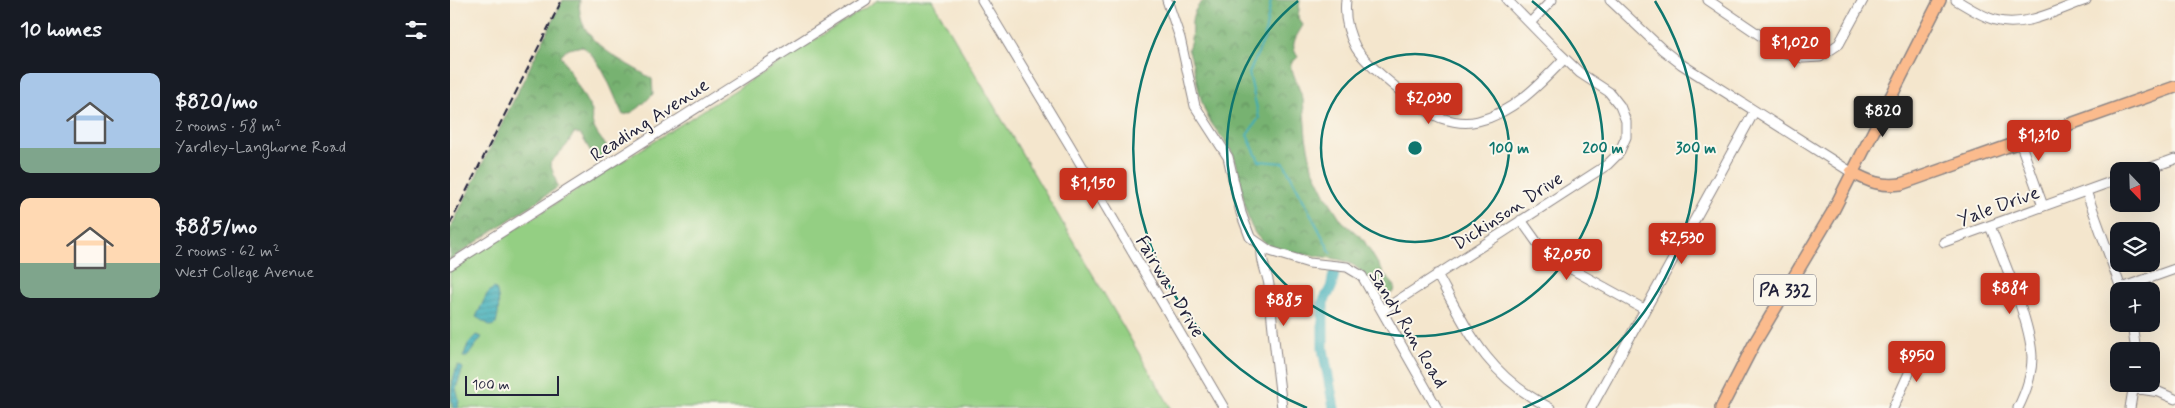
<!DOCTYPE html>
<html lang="en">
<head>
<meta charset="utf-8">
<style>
	body { margin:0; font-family:Mynerve,sans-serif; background:#242831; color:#f1f3f6; height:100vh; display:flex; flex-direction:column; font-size:19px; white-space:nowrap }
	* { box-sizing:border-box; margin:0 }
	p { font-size:16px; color:#9ea1a6 }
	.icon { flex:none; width:28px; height:28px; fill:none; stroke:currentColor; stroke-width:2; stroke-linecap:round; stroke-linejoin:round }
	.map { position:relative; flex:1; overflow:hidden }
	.side { display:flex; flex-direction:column; background:#171b24; width:450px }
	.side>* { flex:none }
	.needle { width:32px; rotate:157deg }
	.controls { position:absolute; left:1660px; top:162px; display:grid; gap:10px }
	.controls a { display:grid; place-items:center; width:50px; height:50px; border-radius:10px; background:#171b24; box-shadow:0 5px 20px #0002; font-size:25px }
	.scale { position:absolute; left:15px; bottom:12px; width:94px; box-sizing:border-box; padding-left:5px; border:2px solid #22223b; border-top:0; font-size:14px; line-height:18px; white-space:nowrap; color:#22223b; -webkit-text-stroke:4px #fbf7ec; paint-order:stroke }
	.price { position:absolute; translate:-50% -42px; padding:0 11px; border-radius:5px; background:#c8321e; color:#fff; font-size:16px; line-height:32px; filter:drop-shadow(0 1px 2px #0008) }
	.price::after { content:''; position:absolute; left:50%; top:30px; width:15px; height:11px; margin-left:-8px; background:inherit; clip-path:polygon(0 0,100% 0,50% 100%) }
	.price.on { background:#222; color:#fff }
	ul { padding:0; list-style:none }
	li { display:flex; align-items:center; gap:15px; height:125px; padding:0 20px }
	li span { display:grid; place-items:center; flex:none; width:140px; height:100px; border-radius:10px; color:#555 }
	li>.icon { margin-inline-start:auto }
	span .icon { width:60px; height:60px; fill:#fffc; stroke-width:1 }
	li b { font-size:21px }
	h2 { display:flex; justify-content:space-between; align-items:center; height:60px; padding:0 20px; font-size:21px }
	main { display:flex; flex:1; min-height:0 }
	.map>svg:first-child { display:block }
	.grass { fill:#94cf83; stroke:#5b785f }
	.forest { fill:url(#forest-crowns); stroke:#4c6a56 }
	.water { fill:url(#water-rules); stroke:#2e6779 }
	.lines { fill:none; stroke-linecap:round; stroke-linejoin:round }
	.stream { stroke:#3bacb7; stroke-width:2 }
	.river { stroke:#3bacb7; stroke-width:11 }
	.minor-casing { stroke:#8b8484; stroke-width:11 }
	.major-casing { stroke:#8b8484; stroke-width:14 }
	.minor { stroke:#fff; stroke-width:9 }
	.major { stroke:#fbbb8d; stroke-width:11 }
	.rail { stroke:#22223b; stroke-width:2; stroke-dasharray:8 4; stroke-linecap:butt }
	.ring { fill:none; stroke:#0f766e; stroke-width:2.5 }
	.labels { text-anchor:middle; stroke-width:4; stroke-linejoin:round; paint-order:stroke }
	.shield { fill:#fbf7ec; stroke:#636270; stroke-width:1 }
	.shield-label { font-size:18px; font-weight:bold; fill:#22223b }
	.street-label { font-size:19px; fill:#22223b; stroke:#fbf7ec }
	.centre { fill:#0f766e; stroke:#fbf7ec; stroke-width:2.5 }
	.ring-label { font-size:15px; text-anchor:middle; font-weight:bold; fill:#0f766e; stroke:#fbf7ec; stroke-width:4; stroke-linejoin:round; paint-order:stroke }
</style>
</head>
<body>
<main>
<section class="side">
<h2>10 homes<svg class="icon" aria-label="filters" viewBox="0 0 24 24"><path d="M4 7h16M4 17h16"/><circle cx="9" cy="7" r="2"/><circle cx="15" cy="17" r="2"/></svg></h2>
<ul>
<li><span style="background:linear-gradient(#a9c7e8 75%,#7fa58c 0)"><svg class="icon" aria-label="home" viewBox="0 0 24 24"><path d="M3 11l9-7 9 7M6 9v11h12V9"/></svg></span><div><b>$820/mo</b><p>2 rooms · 58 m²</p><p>Yardley-Langhorne Road</p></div></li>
<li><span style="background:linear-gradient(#ffd9b3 65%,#7fa58c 0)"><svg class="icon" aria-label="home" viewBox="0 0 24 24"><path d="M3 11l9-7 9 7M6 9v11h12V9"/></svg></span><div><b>$885/mo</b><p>2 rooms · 62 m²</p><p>West College Avenue</p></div></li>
</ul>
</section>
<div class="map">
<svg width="1725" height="408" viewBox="0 0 1725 408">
	<defs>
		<pattern id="forest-crowns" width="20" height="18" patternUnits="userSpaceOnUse" patternTransform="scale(1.25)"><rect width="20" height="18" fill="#77b271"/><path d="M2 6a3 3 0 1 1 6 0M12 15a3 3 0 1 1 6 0" fill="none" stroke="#61905e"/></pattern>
		<pattern id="water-rules" width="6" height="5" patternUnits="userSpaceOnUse" patternTransform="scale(1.25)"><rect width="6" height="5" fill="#3bacb7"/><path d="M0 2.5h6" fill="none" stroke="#318c96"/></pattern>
	</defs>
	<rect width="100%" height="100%" fill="#fbf7ec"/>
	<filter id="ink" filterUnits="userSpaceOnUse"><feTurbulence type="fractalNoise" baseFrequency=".02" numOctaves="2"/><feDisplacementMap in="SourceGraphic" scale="10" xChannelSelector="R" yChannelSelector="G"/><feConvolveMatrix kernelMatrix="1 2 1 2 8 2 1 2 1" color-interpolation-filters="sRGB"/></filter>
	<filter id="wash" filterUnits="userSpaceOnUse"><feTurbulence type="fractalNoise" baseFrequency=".0096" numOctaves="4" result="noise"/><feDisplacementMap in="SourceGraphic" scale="20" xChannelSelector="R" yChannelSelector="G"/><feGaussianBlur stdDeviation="1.12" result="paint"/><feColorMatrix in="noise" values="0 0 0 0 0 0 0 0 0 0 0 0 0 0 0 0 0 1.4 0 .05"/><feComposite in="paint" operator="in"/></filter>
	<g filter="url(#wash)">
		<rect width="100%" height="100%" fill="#f4e6cd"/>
		<path class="grass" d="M428,0H482L721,408H0V270Z"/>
		<path class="forest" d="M113,0H130C124,42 173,60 202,79L203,94C194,103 186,113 173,115C162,92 153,61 132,46L115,50L111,56L142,111C139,128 152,140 162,152L150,160L144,157L131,135L124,133L117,145L100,163L108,187L0,260V229Z
			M754,0H850L848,18L853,25C846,38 839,44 848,57L840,65L853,99L856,137L862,167L876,196L892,221L913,239L934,274L945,286L944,292L937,295C920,287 915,269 897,262C873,253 829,258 809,238C793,222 793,181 785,159C778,141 762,129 755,111C747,91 746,69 738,49C747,28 734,18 754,0Z"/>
		<path class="water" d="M43,288L46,289C50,301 49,312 46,324L41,326L26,317L37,294Z
			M26,335L32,337L17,357H13L18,344Z
			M8,365L13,368L6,388L9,400L8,408H3C0,394 2,378 8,365Z"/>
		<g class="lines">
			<path class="stream" d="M821,0L814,39L799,73L809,118L797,135L809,161L834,163L881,253"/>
			<path class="river" d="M884,274L881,288L873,302V349L884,408"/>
		</g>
	</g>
	<g filter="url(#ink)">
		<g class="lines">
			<g class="minor-casing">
				<path id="minor" d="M532,0L619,144L774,408
					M717,0L730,38L745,106L778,157L791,213L800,237L820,251L859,263L897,267L912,276L987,408
					M896,0C894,17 898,33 906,48C917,66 971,110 991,118C1003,122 1016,124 1028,121C1063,113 1091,83 1114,59
					M1160,0L1213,50L1231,64L1401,172
					M1258,0L1336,53L1353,58L1370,57L1389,44L1413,0
					M1506,0C1518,7 1531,16 1545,20C1574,29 1609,9 1636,0
					M1080,23L1102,0
					M1570,142L1593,206
					M1691,171L1725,159
					M1636,191L1672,291
					M1071,220L1096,255L1194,309
					M1540,226C1553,259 1581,323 1582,357C1582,375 1576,392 1568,408
					M1494,242L1669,179
					M812,247C810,261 817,272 819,285C822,326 827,367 832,408
					M0,265L416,0
					M987,274C1019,333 1037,375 1100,408
					M1671,288L1725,269
					M933,310L1157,165L1169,153L1176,137V121L1170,106L1159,92L1130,73L1108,52L1057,0
					M1682,324L1686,351
					M1684,388L1709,392L1725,399
					M1141,408L1304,112
					M1443,408L1459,373L1462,349
					M1680,408L1684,384"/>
			</g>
			<g class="major-casing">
				<path id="major" d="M1401,172C1418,181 1431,187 1451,184L1725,87
					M1271,408L1304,344L1382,213L1490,0"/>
			</g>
			<use href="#minor" class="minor"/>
			<use href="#major" class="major"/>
			<path class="rail" d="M0,224L112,0"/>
		</g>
	</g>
	<g class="ring">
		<circle cx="965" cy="148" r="94"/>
		<path d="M1082 1A188 188 0 1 1 848 1"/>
		<path d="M857 408A281 281 0 0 1 725 1M1205 1A281 281 0 0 1 1073 408"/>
	</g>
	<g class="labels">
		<rect class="shield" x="1304" y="274.5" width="62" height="31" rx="4"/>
		<g class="shield-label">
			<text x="1335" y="296">PA 332</text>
		</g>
		<g class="street-label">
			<text transform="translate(199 119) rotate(-33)" y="7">Reading Avenue</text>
			<text transform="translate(1548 205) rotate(-20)" y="7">Yale Drive</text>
			<text transform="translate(1057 210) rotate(-33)" y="7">Dickinson Drive</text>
			<text transform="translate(721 286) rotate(59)" y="7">Fairway Drive</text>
			<text transform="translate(959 328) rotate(59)" y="7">Sandy Run Road</text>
		</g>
	</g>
	<circle cx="965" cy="148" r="8" class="centre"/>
	<g class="ring-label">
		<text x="1059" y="153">100 m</text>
		<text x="1153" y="153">200 m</text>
		<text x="1246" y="153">300 m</text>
	</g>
</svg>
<div class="controls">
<a><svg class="needle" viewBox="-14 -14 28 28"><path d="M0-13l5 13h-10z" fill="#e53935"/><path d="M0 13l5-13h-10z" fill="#9ea1a6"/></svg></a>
<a><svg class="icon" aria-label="layers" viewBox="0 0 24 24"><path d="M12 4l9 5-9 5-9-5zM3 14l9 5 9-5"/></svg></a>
<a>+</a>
<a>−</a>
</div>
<div class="scale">100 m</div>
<b class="price" style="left:1345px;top:69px">$1,020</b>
<b class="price" style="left:979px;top:125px">$2,030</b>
<b class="price on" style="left:1433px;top:138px">$820</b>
<b class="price" style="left:1589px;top:162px">$1,310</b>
<b class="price" style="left:643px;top:210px">$1,150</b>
<b class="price" style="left:1232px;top:265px">$2,530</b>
<b class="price" style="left:1117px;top:281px">$2,050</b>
<b class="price" style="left:1560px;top:315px">$884</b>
<b class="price" style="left:834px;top:327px">$885</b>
<b class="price" style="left:1467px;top:383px">$950</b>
</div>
</main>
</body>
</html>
